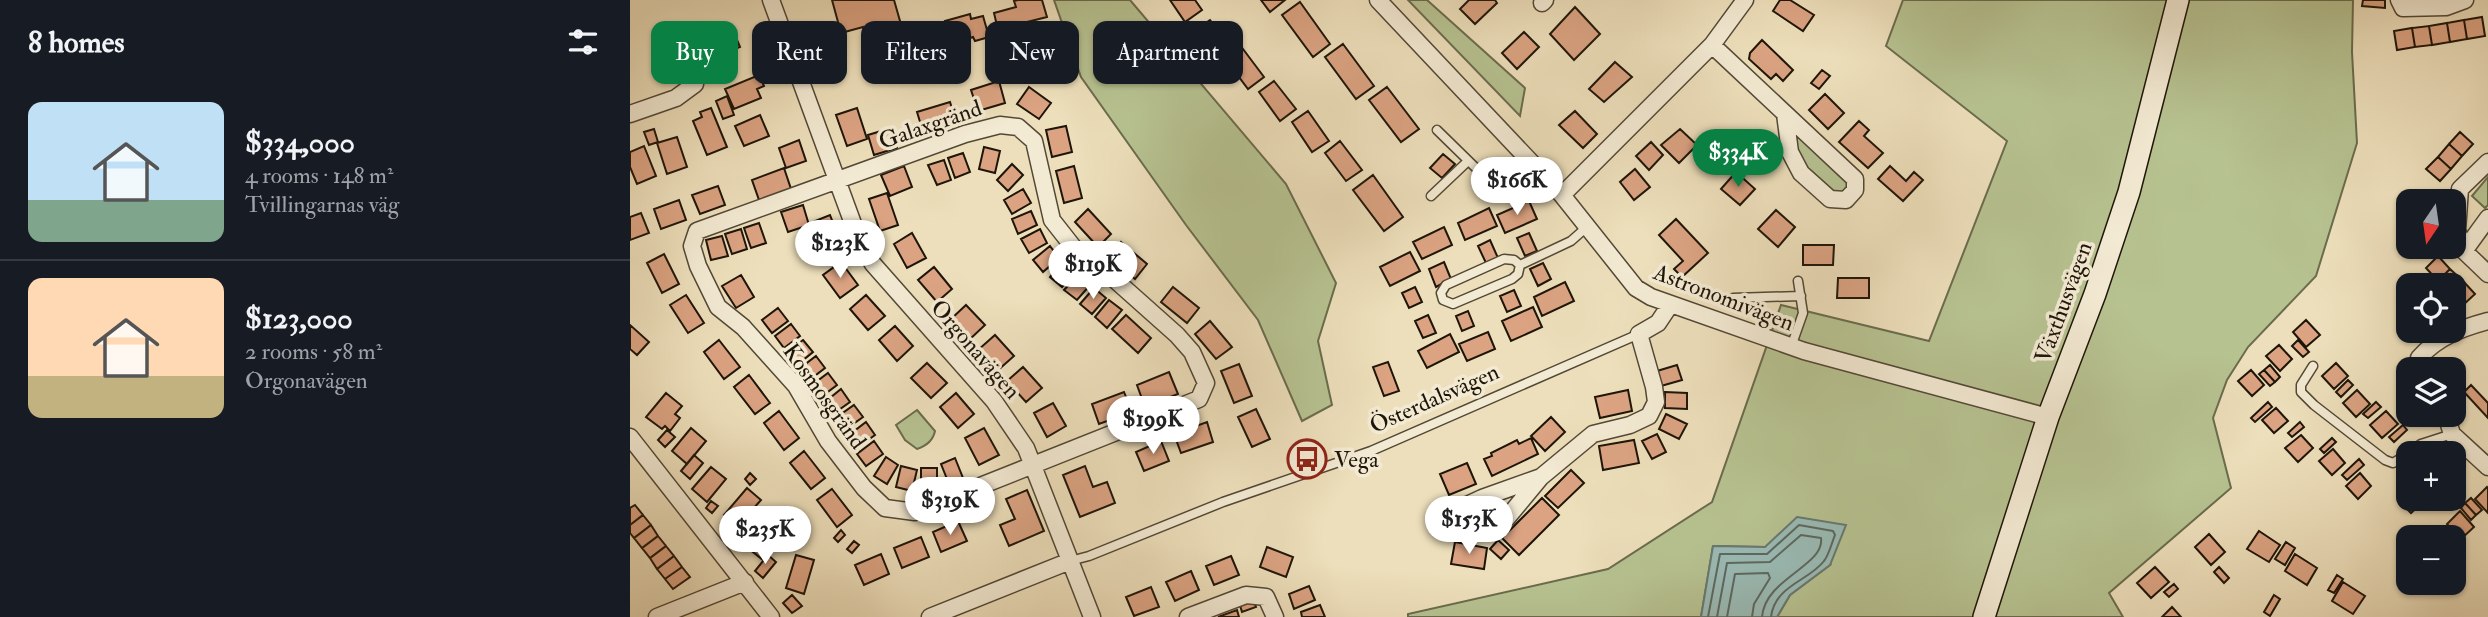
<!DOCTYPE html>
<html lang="en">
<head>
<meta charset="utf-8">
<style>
	body { margin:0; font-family:"IM FELL Double Pica",serif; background:#242831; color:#f1f3f6; height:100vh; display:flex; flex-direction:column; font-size:26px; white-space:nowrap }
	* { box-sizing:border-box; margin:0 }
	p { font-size:23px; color:#9ea1a6 }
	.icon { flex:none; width:38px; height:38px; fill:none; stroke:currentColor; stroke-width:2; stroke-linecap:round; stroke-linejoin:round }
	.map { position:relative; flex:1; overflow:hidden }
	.panel { display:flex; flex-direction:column; background:#171b24; width:630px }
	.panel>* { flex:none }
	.banner { position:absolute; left:21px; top:21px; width:665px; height:63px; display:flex; gap:14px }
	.needle { width:46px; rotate:193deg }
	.fabs { position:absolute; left:1766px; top:189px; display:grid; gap:14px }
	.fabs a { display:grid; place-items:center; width:70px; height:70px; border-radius:14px; background:#171b24; box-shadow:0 2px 5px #0004; font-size:35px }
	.price { position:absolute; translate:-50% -60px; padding:0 16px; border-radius:24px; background:#fff; color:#222; font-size:23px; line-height:46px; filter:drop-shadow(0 2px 4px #0008) }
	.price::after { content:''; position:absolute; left:50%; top:42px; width:21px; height:16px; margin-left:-10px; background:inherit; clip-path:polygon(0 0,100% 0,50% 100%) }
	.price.on { background:#0b8043; color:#fff }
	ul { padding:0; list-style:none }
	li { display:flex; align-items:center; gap:21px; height:175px; padding:0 28px }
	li+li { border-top:2px solid #363941 }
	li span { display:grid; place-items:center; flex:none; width:196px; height:140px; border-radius:14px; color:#555 }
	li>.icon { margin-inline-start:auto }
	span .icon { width:84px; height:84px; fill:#fffc; stroke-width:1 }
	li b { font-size:30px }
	h2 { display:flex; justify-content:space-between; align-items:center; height:84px; padding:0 28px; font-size:30px }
	.tag { padding:0 24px; border-radius:14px; background:#171b24; box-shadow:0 2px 5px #0004; font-size:24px; line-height:63px }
	.tag.on { background:#0b8043; color:#fff }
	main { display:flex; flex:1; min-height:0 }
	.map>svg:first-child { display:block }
	.green { fill:#b7c291; stroke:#6a6c4d; stroke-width:2 }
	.water { fill:#9abcb7; stroke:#687971; stroke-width:2 }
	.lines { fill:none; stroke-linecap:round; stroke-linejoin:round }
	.shore { stroke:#5c6860; stroke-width:2 }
	.building { fill:#dba382; stroke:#1e1509; stroke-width:2 }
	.lane-casing { stroke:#524836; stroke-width:11 }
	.street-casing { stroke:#524836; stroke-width:19 }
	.secondary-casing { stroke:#1e1509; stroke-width:24 }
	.lane { stroke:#f3ead3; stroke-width:8 }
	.street { stroke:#f3ead3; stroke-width:16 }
	.secondary { stroke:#f3ead3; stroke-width:21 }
	.labels { text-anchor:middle; stroke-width:7; stroke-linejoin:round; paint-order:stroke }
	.street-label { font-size:23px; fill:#1e1509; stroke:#f3ead3 }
	.poi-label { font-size:23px; fill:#1e1509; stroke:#f3ead3; text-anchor:start }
</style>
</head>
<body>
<main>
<section class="panel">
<h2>8 homes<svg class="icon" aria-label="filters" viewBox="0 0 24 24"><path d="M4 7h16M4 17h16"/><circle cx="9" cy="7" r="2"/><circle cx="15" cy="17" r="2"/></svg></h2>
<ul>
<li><span style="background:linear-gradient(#bfe0f5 70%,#7fa58c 0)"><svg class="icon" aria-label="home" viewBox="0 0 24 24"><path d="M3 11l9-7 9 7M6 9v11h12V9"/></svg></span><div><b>$334,000</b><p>4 rooms · 148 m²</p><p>Tvillingarnas väg</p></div></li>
<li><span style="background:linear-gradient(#ffd9b3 70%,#c2b280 0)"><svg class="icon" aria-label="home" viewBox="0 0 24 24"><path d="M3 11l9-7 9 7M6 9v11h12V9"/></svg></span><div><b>$123,000</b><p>2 rooms · 58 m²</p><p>Orgonavägen</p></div></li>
</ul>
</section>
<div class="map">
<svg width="1858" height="617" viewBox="0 0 1858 617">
	<rect width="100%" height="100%" fill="#eddfbb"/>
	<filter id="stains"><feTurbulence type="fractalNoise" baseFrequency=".00286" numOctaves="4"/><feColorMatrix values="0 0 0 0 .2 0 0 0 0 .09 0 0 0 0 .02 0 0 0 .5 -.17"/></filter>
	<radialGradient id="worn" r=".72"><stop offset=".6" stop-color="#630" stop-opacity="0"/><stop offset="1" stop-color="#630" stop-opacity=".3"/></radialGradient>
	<path class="green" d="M424,0H500L656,184L706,283L688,341L702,405L672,421L628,320L556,225L451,77Z
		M778,0H797L895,88L890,116Z
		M1273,0H1723L1722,52L1727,143L1686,276L1618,347L1597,380L1583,418L1601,488L1479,593L1493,617H1147L1160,595L1200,565L1135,547L1083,546L1071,617H778V614L978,569L1082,502L1151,305L1299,341L1377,141L1256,46Z
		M1166,134L1221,180L1220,193L1205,192L1168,159L1164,136Z
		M1858,177V205L1855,208L1842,196Z
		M287,410L305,431C303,441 296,446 287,449L275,440L266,425Z"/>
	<path class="water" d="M1167,517L1216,525L1200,565L1160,595L1147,617H1071L1083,546L1135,547Z"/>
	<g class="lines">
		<path class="shore" d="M1078,617L1090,554H1137L1169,525L1203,531L1205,535C1202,542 1199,555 1194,561C1179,581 1145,585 1141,617
			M1087,617L1097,563L1140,562L1171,535L1191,538C1195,566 1135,578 1132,617
			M1097,617L1105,574L1138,573L1140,578L1124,604L1122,617"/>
	</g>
	<path class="building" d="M202,0H264L278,49L242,60L233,27L211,33Z
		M388,0H412L417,17L393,23L394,27L369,34L364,13L386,7L384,1Z
		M540,0H565L572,10L555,22Z
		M631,0H655L640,12Z
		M839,0H865L867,3L845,24L830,9Z
		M1150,0H1160L1184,15L1173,31L1143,11Z
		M1733,0H1755V8L1732,6Z
		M670,2L700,44L683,57L652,15Z
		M945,7L970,34L944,60L920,34Z
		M340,14L341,19L353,16L359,37L345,41L343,37L321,44L315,21Z
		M1852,17L1855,36L1837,39L1834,20Z
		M580,20L601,47L585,59L564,31Z
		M1834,20L1837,39L1820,42L1817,23Z
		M1817,23L1820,42L1802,45L1799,26Z
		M1799,26L1802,45L1785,47L1782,28Z
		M102,28L110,47L85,57L82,49L75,52L68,34L79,29L82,36Z
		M1782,28L1785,47L1767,50L1764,31Z
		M51,29L62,56L38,65L27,38Z
		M894,32L909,47L887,69L872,53Z
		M1132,40L1163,70L1153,81L1146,74L1141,79L1119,59L1120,53Z
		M713,44L744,86L726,99L695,57Z
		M613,49L634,77L618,89L597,61Z
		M985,62L1002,77L974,102L959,89Z
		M1192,70L1200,76L1189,89L1181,83Z
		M129,75L134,86L127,89L131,98L104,109L95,89Z
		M369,81L375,103L348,111L341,90Z
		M644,81L666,109L650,121L629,92Z
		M399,87L421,103L409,119L387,104Z
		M757,87L789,129L771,142L739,100Z
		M1195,94L1214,113L1198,129L1179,110Z
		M97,96L104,115L93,119L86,101Z
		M320,102L327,124L294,135L287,112Z
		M81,108L97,147L77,155L63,121L72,117L70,112Z
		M227,108L237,139L217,146L206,115Z
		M678,111L699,141L682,152L662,122Z
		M945,111L967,134L953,148L929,125Z
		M130,115L139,136L114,146L105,126Z
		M1229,121L1239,130L1234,136L1253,153L1238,168L1209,142Z
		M436,126L442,152L422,157L416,130Z
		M261,128L267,148L244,155L238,135Z
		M24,129L28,142L19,145L14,132Z
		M1050,129L1067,145L1049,163L1031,145Z
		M1830,132L1843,144L1832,156L1819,144Z
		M47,137L57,167L37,174L27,143Z
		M169,140L176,161L156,168L149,148Z
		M710,141L732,170L716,181L695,153Z
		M1021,142L1033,155L1019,170L1006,156Z
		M1819,144L1832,156L1821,169L1808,157Z
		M14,146L26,176L7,184L0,167V152Z
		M354,147L370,151L365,173L349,169Z
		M333,153L340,172L325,178L318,158Z
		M813,154L825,164L812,178L800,168Z
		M1808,157L1821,169L1810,181L1796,169Z
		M314,160L321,180L307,185L298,165Z
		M382,164L393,175L378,191L367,180Z
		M274,166L282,187L260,196L251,175Z
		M444,166L452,198L434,203L426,171Z
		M1260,166L1276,181L1284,172L1293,180L1273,201L1248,179Z
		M154,168L161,189L129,200L122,180Z
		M1005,169L1020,187L1004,200L990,182Z
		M1106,172L1125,189L1110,205L1091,189Z
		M743,175L773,217L754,231L723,190Z
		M88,186L95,205L70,214L62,195Z
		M393,189L401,203L382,214L374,200Z
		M257,193L268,225L250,231L239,199Z
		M1788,193L1807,194V201H1788Z
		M49,200L56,220L31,229L24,209Z
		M899,201L907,219L875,233L867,215Z
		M173,205L179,225L158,232L151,212Z
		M859,208L867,226L835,240L828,223Z
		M458,209L481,234L468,247L445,222Z
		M1146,210L1165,227L1148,247L1128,229Z
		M401,211L407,225L388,234L382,219Z
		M11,213L19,233L0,240V217Z
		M200,215L212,246L192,254L180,223Z
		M1046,219L1078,253L1052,277L1044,269L1053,261L1029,235Z
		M129,223L136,243L121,248L114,228Z
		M814,227L822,245L792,259L783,242Z
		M111,229L117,249L102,254L95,234Z
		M410,229L417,243L399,253L391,239Z
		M282,233L296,258L277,268L264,244Z
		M899,233L907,251L895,256L887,238Z
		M92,236L98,256L81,260L76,240Z
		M860,240L868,258L856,263L848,246Z
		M491,242L517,264L505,279L479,257Z
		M1173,245H1204L1203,265H1173Z
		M420,246L429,258L413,272L403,260Z
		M780,252L790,271L760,286L750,267Z
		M34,254L49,284L32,293L17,263Z
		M1808,256L1820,269L1808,281L1796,268Z
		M433,261L445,272L432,287L420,277Z
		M211,262L228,285L210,298L193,275Z
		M814,262L821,279L806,287L799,269Z
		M913,263L921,279L908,286L900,269Z
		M304,267L322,289L307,302L288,280Z
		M1820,269L1833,281L1824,290V285H1812L1808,281Z
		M449,274L461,284L447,300L434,290Z
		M111,275L124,297L106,308L92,286Z
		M1208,278H1239V298H1207Z
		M1833,281L1845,294L1832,306L1824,297V290Z
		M935,282L944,301L912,316L904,297Z
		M543,287L569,308L557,323L531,302Z
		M785,287L792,302L779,308L772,293Z
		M464,288L476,298L462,314L450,304Z
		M884,290L891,306L877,312L870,296Z
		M56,295L74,323L58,333L40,305Z
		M236,295L255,316L238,330L220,309Z
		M479,300L492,310L477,328L465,317Z
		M336,305L355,325L339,340L321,319Z
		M903,307L912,327L881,341L872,321Z
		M148,308L158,321L142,333L132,320Z
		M838,311L844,326L832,331L826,316Z
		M496,315L521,338L508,353L482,329Z
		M798,315L806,333L793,338L785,321Z
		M1676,320L1690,335L1676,347L1663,332Z
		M580,321L602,347L586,359L565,334Z
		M161,324L170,336L154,348L145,336Z
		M0,325L19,342L7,355L0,349Z
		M265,326L283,346L267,361L249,340Z
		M858,332L865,349L837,361L829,344Z
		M820,334L829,352L797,368L788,351Z
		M365,335L384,356L367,371L348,350Z
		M89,340L110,367L94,379L74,352Z
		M173,340L183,352L167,365L157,352Z
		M1668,340L1679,352L1673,357L1662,346Z
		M1649,345L1662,359L1650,371L1636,356Z
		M186,356L195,368L178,381L169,369Z
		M758,362L769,391L754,396L743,367Z
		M297,363L317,383L301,398L281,378Z
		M1706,363L1718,376L1704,389L1692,376Z
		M609,364L622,396L604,403L591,371Z
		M1047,365L1052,380L1031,386L1027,371Z
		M1640,365L1650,377L1645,382L1634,370Z
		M393,367L412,388L396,402L377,381Z
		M1621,370L1634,385L1622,396L1608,381Z
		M1634,370L1645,382L1640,386L1629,374Z
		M539,372L548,394L515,407L507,385Z
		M198,373L207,385L191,397L182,385Z
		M119,375L140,403L125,414L104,387Z
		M1718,380L1723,385L1711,397L1706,392Z
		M1841,385L1858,403V418L1834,392Z
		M211,389L220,402L203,414L195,402Z
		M998,390L1002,411L970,418L965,397Z
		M1727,390L1740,404L1726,417L1713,403Z
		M494,392L502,412L469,424L462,404Z
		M1035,392L1057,393V409L1035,408Z
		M36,393L52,406L45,414L50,418L40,431L35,426L32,429L16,417Z
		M326,393L344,414L328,428L310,407Z
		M1638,402L1642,407L1625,422L1621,418Z
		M1746,402L1751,407L1738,418L1733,414Z
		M423,403L436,426L417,437L404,413Z
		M224,405L233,417L216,429L207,417Z
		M1646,408L1658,421L1644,433L1632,420Z
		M626,409L640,439L622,447L608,417Z
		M149,411L169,438L154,450L134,423Z
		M1756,411L1768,424L1752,438L1740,425Z
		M1036,414L1057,424L1049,439L1029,429Z
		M921,417L935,432L915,451L901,436Z
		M236,422L245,435L228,447L219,435Z
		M577,422L583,442L551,453L544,434Z
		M1670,422L1674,427L1662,437L1658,433Z
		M1773,425L1777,430L1764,442L1759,437Z
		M61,428L76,441L57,464L42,451Z
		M354,428L369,455L349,465L335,438Z
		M37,430L45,437L35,447L28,440Z
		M1027,434L1036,452L1022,459L1012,441Z
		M1671,435L1683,448L1668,462L1655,448Z
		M901,438L908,454L862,476L854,459L862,456L861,453L887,440L889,444Z
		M1702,438L1706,442L1694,453L1690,449Z
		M1004,440L1009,463L973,470L969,446Z
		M244,441L253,454L236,466L227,454Z
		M531,441L539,461L514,471L506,452Z
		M1703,449L1715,463L1702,475L1689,461Z
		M174,451L195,478L181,489L160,463Z
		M64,455L73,463L60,479L51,471Z
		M256,457L268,465L257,484L244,476Z
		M325,458L333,478L319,484L311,464Z
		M1729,459L1734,465L1717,480L1712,475Z
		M837,463L846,484L819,495L810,474Z
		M271,466L287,470L282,491L266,487Z
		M455,466L463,487L477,482L485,503L450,517L433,475Z
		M81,467L96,479L77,502L62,489Z
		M291,468H307V490H291Z
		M941,470L954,483L928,508L915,496Z
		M120,473L126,479L120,485L115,479Z
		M1730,473L1741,486L1728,499L1716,486Z
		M1857,487L1858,488V513L1845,499Z
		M117,488L131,500L107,527L94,515Z
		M202,489L222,515L207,527L187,500Z
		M397,490L414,531L379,546L370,525L385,519L376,499Z
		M1778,491V499H1792L1794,501L1781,513L1768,500Z
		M912,498L929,515L889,555L872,538Z
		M1841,498L1852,510L1846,515L1835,503Z
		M81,501L88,506L82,513L76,508Z
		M1835,503L1846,515L1841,520L1831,508Z
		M5,505L13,515L0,525V508Z
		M1830,511L1844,527L1831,539L1817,524Z
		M13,515L21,525L4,538L0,533V525Z
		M113,521L122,529L108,545L99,537Z
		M328,521L337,541L311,552L303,532Z
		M21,525L28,536L12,548L4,538Z
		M137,525L152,538L133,560L118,548Z
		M211,530L215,535L208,542L204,538Z
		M1629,531L1650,545L1639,562L1617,549Z
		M1579,534L1595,552L1581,565L1565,547Z
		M28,536L36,546L20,558L12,548Z
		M291,537L299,557L272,568L264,548Z
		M868,540L879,550L871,559L860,549Z
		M224,541L229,545L222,553L217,549Z
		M825,542L857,548L854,569L821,564Z
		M1656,542L1665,548L1655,565L1645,559Z
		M36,546L44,556L27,569L20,558Z
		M637,547L663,557L656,577L630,567Z
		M251,554L259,574L234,585L225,565Z
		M1665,554L1687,568L1677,585L1655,571Z
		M138,555L146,562L133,578L125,571Z
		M166,555L184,560L174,594L156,588Z
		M44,556L52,567L35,579L27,569Z
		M601,556L609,575L584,585L576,566Z
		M52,567L60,577L43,589L35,579Z
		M1525,567L1539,582L1521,598L1507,583Z
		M1589,567L1599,578L1594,583L1584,572Z
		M561,571L569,590L545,601L536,582Z
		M1707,575L1713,579L1704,593L1698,590Z
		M1713,582L1735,596L1723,614L1702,601Z
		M1544,584L1548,589L1539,597L1534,592Z
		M679,586L685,600L664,609L659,594Z
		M521,587L529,607L504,616L496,597Z
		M162,595L172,606L162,613L153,603Z
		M1644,595L1650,599L1640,616L1634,612Z
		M622,597L626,607L612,612L609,602Z
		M690,605L695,617H672L671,612Z
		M1542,607L1551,617H1532Z
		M607,610L609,617H588Z"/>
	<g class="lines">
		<g class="lane-casing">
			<path id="lane" d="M807,130L854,176C874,185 884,173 898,160
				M801,196L838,161
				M874,259L884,260L890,265L888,274L882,279L823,304L813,300L811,293L816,285Z
				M890,265L941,241L958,226
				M1103,298L1171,296
				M1161,347L1173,313L1168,281
				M1683,366L1671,385V392L1684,405L1755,460L1763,463L1778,454
				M1779,453L1791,444L1822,434
				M440,561L459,556L593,502L741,451L1009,334"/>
		</g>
		<g class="street-casing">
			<path id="street" d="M141,0L229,240L243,264L364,401L396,448L462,617
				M748,0L932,195L1006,288L1021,297L1174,351L1418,417
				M1769,0L1773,8L1816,7L1835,0
				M912,3L915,0
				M1082,45L1225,179V190L1216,200L1200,199L1171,173L1160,152L1155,114
				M0,114L46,98L65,84
				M370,125L388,127L404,141L422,220L444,248L483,278L547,335L562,352L576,383L569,399L285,512L255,508L234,488L198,441L166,386L113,327L88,307L68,266L62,246L67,231L335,134Z
				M1858,162L1830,189L1827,230L1834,251L1858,274
				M932,195L1082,45L1115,0
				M1834,251L1858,218
				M1789,369V358C1807,337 1832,328 1858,321
				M1816,415L1822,434L1858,467
				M0,437L141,617
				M911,477L877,518L856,525L844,517L852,498L911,477L963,434L1000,425L1019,416L1026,402L1024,387L1009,334L1028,323L1040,305
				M807,519L852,498
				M27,617L115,582
				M300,617L440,561
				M558,617L616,595L636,597L645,617"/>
		</g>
		<g class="secondary-casing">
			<path id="secondary" d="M1354,617L1418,417L1465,294L1499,192L1548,0"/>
		</g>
		<use href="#lane" class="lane"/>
		<use href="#street" class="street"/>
		<use href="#secondary" class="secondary"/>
	</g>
	<defs>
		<g id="bus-ring" transform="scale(2.0125)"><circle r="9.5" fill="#f3ead3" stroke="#8f2418" stroke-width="1.5"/><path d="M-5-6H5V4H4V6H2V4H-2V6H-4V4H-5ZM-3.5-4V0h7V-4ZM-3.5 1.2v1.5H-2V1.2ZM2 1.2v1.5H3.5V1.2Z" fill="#8f2418"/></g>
	</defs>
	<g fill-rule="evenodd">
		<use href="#bus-ring" x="677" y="459"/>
	</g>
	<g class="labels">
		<g class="street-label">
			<text transform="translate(300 124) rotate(-19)" y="8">Galaxgränd</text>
			<text transform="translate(1094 297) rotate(21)" y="8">Astronomivägen</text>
			<text transform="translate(1433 302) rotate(-70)" y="8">Växthusvägen</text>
			<text transform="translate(346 349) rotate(49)" y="8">Orgonavägen</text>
			<text transform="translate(195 396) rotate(54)" y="8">Kosmosgränd</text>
			<text transform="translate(804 398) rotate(-24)" y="8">Österdalsvägen</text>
		</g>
		<g class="poi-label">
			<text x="704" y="467">Vega</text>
		</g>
	</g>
	<rect width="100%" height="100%" filter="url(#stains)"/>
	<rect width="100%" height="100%" fill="url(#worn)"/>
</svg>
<div class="fabs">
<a><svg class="needle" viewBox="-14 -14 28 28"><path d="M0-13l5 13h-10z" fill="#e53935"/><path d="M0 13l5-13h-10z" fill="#9ea1a6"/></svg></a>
<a><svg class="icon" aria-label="locate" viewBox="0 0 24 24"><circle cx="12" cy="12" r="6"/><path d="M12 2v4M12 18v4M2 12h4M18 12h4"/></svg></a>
<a><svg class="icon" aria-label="layers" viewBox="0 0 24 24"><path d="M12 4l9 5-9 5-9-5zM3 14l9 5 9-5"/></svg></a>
<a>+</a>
<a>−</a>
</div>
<b class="price on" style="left:1108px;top:189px">$334K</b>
<b class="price" style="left:887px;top:217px">$166K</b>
<b class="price" style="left:210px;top:280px">$123K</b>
<b class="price" style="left:463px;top:301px">$119K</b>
<b class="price" style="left:523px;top:456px">$199K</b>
<b class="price" style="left:320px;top:537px">$319K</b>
<b class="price" style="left:839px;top:556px">$153K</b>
<b class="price" style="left:135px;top:566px">$235K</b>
<div class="banner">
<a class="tag on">Buy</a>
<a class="tag">Rent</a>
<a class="tag">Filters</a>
<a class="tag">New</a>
<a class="tag">Apartment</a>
</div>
</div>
</main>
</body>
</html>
